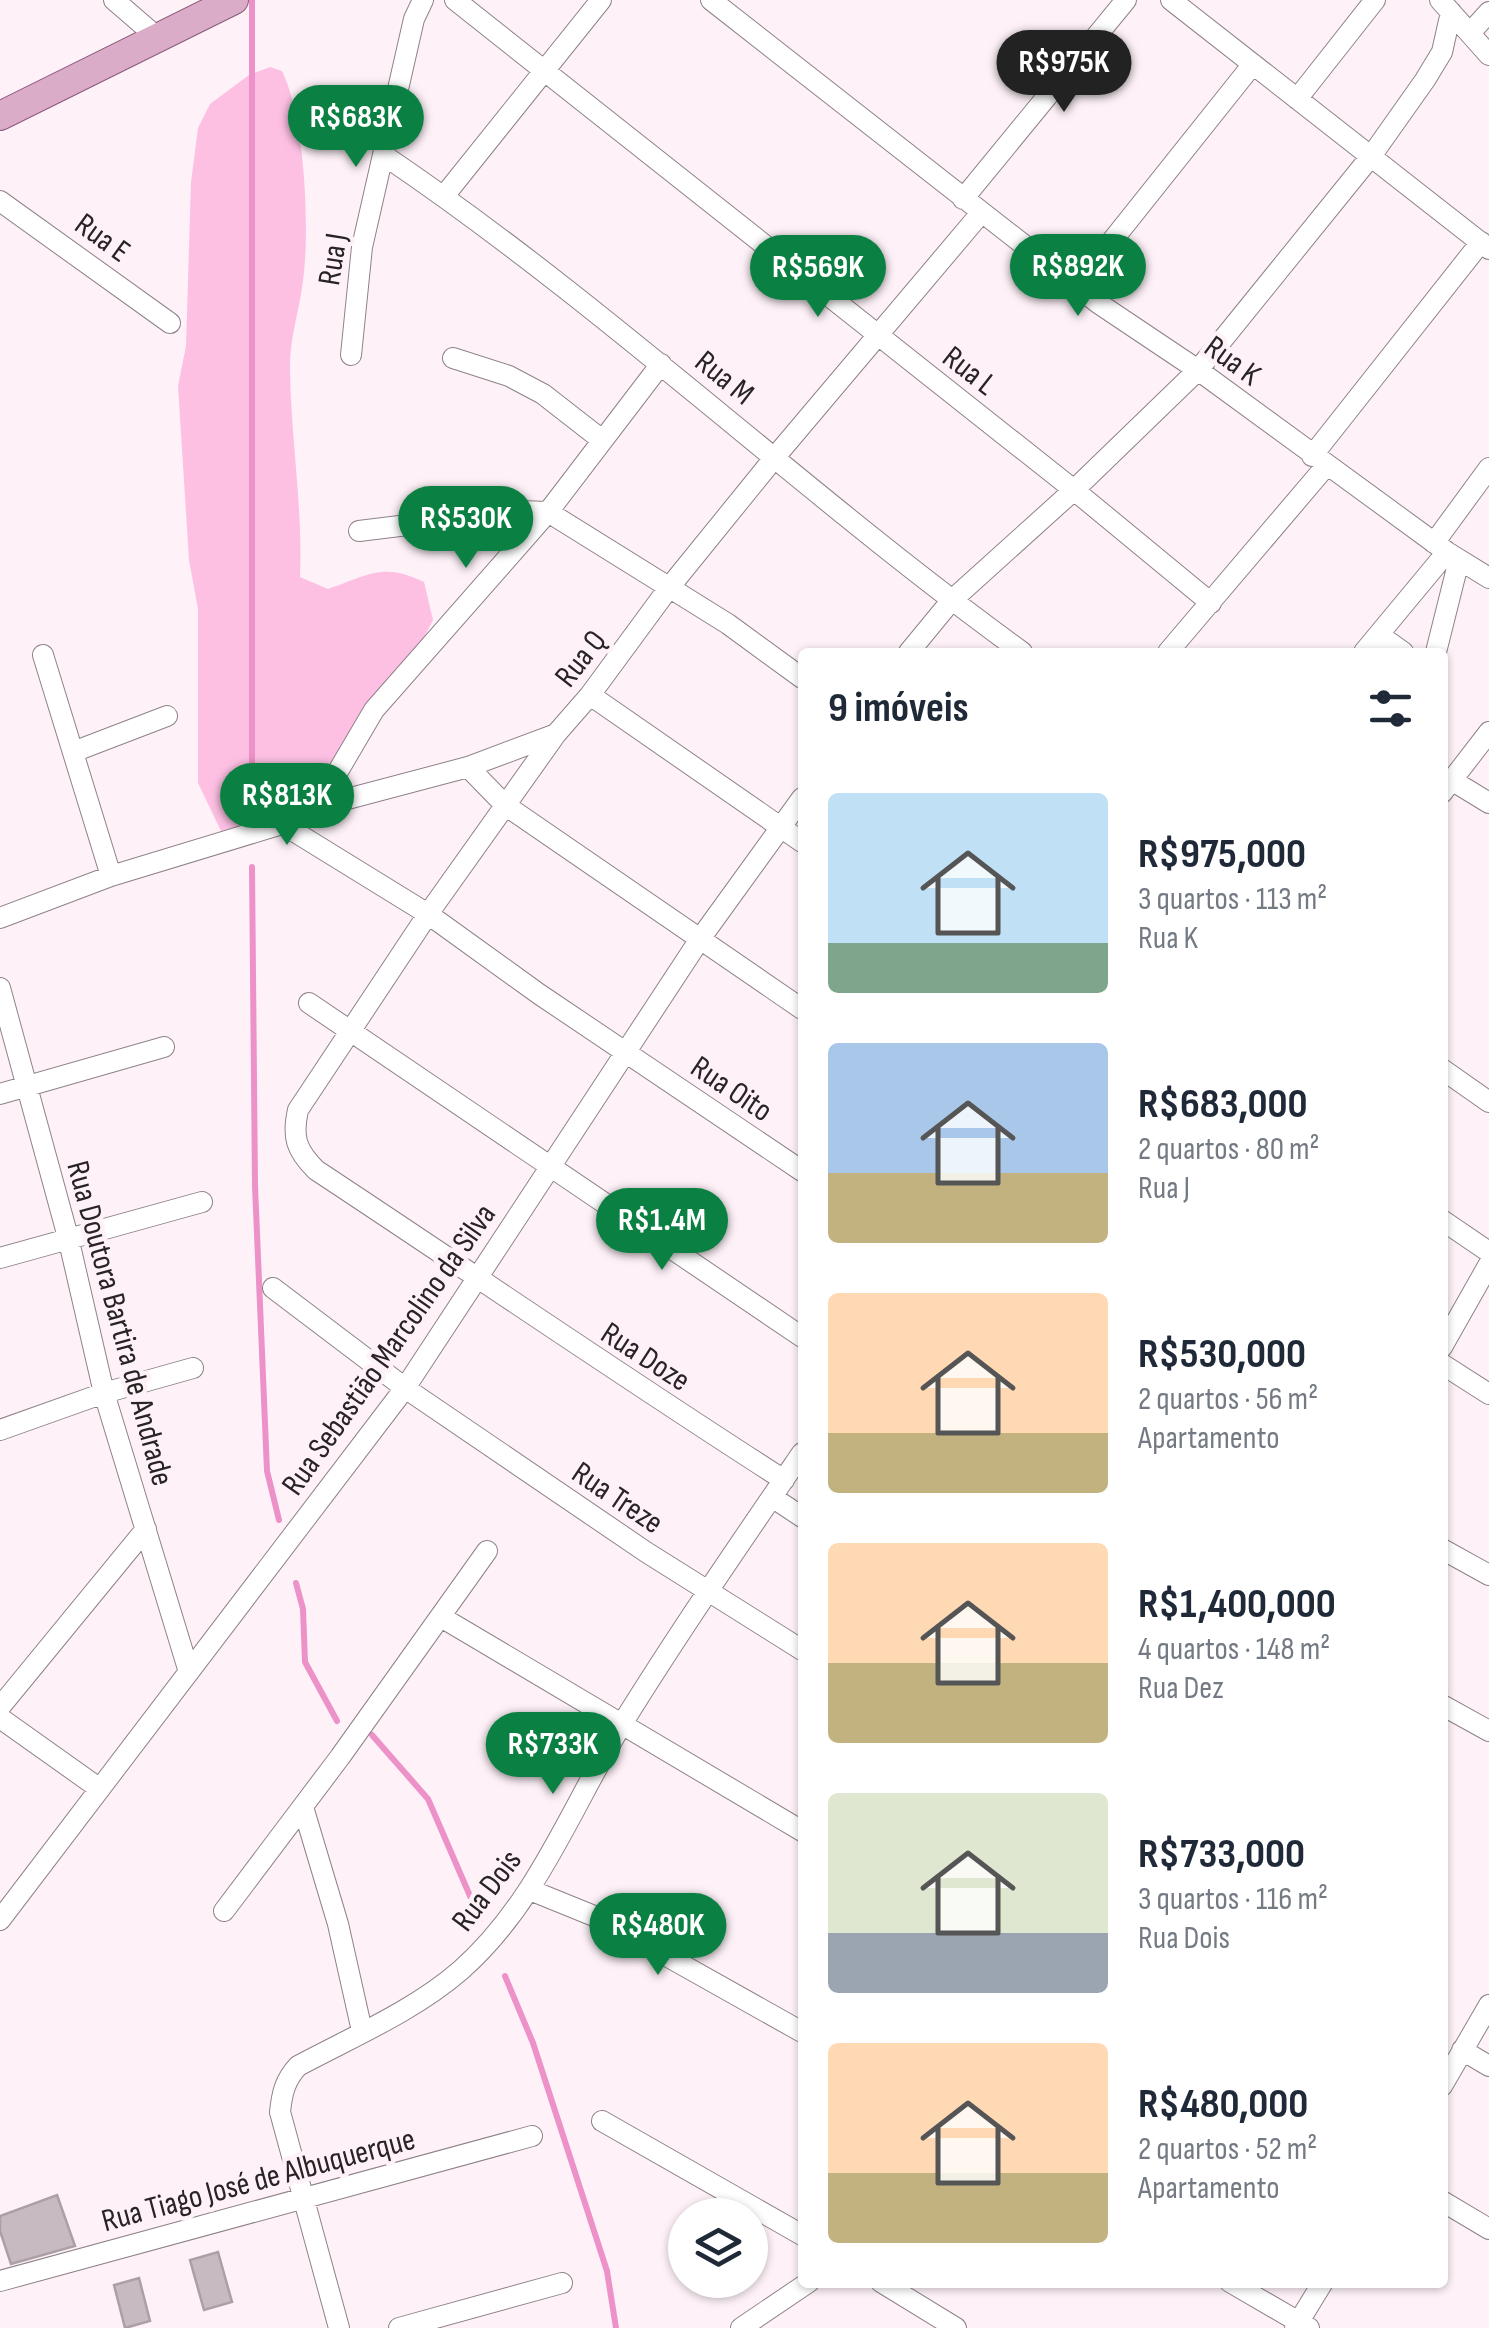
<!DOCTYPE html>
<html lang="pt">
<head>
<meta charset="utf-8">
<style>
	body { margin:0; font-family:"Sofia Sans Condensed",sans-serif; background:#f2f2f3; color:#1f2937; height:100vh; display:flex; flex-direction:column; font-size:38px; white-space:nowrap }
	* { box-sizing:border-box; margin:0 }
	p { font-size:32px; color:#747a83 }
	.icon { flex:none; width:55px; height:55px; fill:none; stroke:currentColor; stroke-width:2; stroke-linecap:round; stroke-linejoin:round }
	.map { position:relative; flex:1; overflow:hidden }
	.details { position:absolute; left:798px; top:648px; width:650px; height:1640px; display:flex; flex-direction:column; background:#fff; border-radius:10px; box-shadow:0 2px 8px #0004 }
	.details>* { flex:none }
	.buttons { position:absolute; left:668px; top:2198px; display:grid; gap:20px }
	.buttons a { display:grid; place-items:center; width:100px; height:100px; border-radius:50%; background:#fff; box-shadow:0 2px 8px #0004; font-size:50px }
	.price { position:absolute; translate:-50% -85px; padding:0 22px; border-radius:35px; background:#0b8043; color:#fff; font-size:32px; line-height:65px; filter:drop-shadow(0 2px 5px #0008) }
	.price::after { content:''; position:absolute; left:50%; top:60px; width:30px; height:22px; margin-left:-15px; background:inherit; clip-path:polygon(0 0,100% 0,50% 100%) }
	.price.current { background:#222; color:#fff }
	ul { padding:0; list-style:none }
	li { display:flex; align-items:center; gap:30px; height:250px; padding:0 30px }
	li span { display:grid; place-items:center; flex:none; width:280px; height:200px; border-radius:10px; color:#555 }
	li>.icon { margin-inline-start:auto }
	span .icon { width:120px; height:120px; fill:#fffc; stroke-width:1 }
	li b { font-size:42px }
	h2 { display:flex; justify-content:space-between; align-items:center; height:120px; padding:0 30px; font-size:42px }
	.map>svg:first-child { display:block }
	.green { fill:#fdc0e3 }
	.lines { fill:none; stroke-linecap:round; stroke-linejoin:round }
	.stream { stroke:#ec92c8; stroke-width:6 }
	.building { fill:#c7bac1; stroke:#aca0a7; stroke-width:2.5 }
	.minor-casing { stroke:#8e8289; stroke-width:22 }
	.major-casing { stroke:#8b5977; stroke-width:30 }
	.minor { stroke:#fff; stroke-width:20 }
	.major { stroke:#daacc8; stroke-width:28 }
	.labels { text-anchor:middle; stroke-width:9; stroke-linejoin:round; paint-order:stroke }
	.street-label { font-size:32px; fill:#282426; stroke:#fef2f8 }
</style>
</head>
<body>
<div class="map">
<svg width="1489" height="2328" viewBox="0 0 1489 2328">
	<rect width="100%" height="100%" fill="#fef2f8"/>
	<path class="green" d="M270,67L282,71C305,117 310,229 303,281C299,312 289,340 290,371C291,440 303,508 300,577L328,589C369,575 382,562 424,582L433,620L416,653L322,786L299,809L270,822L221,831L198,783V609L189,560L178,386L186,346L191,182L198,128L210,104L249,75Z"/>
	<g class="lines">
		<path class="stream" d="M252,805V0
			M252,867L255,1186L267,1471L279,1520
			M296,1583L303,1609L305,1662L337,1721
			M372,1735L428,1799L480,1919
			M505,1976L533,2043L607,2271L616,2328"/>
	</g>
	<path class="building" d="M57,2195L75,2246L11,2264L0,2231V2216Z
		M218,2252L232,2302L204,2310L190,2260Z
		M139,2278L150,2321L125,2328L114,2285Z"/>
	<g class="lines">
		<g class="minor-casing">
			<path id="minor" d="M114,0L158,38
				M455,0L1074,490L1211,603
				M711,0L1098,303L1198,370L1447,552L1489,578
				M1171,0L1489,249
				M1440,0L1489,55
				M1470,33L1489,12
				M1297,99L1375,0
				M385,156C608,307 804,494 1022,652
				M444,196L601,0
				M963,199L1126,0
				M0,201L170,323
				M1076,286L1253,64
				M351,355L362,247L414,19L423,0
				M453,358L509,376L543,394L602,440
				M1312,456L1481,242
				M359,531L521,511L548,512L728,624L802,678
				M1434,543L1489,468
				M1379,635L1403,652
				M909,652L951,601L1074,490L1198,370L1372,155L1425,80L1442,52L1451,12
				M1168,652L1326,466
				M1364,652L1447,552
				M1436,652L1459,560
				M43,655L111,876
				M590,695L802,842
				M73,752L167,716
				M468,767L505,805L802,1009
				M1453,781L1489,803
				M1442,793L1489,732
				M317,807L374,710L548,512L661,364
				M282,824L428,914L539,994L802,1171
				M0,918L111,876L282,824L317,807L468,767L556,734
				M0,988L68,1237L104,1393L189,1672
				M309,1003L802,1337
				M1442,1069L1489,1102
				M0,1094L164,1047
				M1442,1220L1489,1252
				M0,1258L202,1202
				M273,1288L405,1388L646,1552L802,1650
				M1442,1347L1489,1264
				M1442,1364L1489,1394
				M0,1430L104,1393L193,1368
				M784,1480C626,1379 472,1273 316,1170C296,1150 292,1137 298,1110L428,914L556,734L590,695L668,589L775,457L981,213
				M772,1497L802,1517
				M1442,1549L1489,1575
				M441,1617L802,1831
				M1442,1705L1489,1731
				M0,1707L146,1529
				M0,1718L100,1789
				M303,1807L338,1924L362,2031
				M530,1890L599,1918L802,2032
				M224,1911L340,1757L487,1551
				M0,1920L405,1388L700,939L802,798
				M1462,2050L1489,2066
				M1442,2086L1489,2005
				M602,2121L802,2235
				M1442,2201L1489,2229
				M0,2281L532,2136
				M881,2282L956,2328
				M1230,2282L1309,2328
				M339,2328L280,2112C282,2093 285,2080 298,2066C352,2037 414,2011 461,1970C536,1904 571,1808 622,1724C679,1632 741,1542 802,1453
				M399,2328L562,2283
				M741,2328L809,2282
				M1295,2328L1323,2282"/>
		</g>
		<g class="major-casing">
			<path id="major" d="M0,116L234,0"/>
		</g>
		<use href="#minor" class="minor"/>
		<use href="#major" class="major"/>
	</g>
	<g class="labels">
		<g class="street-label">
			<text transform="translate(103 237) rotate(36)" y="11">Rua E</text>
			<text transform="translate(332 259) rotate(-81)" y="11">Rua J</text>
			<text transform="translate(1233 360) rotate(36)" y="11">Rua K</text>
			<text transform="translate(970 370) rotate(38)" y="11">Rua L</text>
			<text transform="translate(725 377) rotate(39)" y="11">Rua M</text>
			<text transform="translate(580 658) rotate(-52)" y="11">Rua Q</text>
			<text transform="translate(732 1088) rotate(34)" y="11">Rua Oito</text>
			<text transform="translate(121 1323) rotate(75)" y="11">Rua Doutora Bartira de Andrade</text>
			<text transform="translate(388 1349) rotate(-55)" y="11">Rua Sebastião Marcolino da Silva</text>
			<text transform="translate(646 1356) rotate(33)" y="11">Rua Doze</text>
			<text transform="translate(618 1497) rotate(34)" y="11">Rua Treze</text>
			<text transform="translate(486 1890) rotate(-53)" y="11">Rua Dois</text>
			<text transform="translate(258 2179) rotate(-15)" y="11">Rua Tiago José de Albuquerque</text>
		</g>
	</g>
</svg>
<div class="buttons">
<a><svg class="icon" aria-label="layers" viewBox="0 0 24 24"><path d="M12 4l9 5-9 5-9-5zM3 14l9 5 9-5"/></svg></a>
</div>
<b class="price current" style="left:1064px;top:115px">R$975K</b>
<b class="price" style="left:356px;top:170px">R$683K</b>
<b class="price" style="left:1078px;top:319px">R$892K</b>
<b class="price" style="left:818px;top:320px">R$569K</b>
<b class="price" style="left:466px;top:571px">R$530K</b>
<b class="price" style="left:287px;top:848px">R$813K</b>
<b class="price" style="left:662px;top:1273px">R$1.4M</b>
<b class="price" style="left:553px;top:1797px">R$733K</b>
<b class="price" style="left:658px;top:1978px">R$480K</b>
<section class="details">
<h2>9 imóveis<svg class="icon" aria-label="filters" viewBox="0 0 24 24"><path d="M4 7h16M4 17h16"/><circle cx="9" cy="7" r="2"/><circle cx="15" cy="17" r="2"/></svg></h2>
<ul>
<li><span style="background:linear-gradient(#bfe0f5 75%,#7fa58c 0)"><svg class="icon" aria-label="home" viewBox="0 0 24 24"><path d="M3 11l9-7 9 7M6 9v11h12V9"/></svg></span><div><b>R$975,000</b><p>3 quartos · 113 m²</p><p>Rua K</p></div></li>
<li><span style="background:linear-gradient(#a9c7e8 65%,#c2b280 0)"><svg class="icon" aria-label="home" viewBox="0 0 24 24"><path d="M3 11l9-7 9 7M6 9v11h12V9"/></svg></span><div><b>R$683,000</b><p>2 quartos · 80 m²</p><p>Rua J</p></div></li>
<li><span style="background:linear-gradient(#ffd9b3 70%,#c2b280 0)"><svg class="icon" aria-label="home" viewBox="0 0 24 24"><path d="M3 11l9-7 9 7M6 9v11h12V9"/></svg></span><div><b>R$530,000</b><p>2 quartos · 56 m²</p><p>Apartamento</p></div></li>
<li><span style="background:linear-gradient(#ffd9b3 60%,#c2b280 0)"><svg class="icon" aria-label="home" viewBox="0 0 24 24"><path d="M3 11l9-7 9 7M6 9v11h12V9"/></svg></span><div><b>R$1,400,000</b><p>4 quartos · 148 m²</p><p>Rua Dez</p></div></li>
<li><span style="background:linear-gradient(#dfe7d0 70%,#9aa5b1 0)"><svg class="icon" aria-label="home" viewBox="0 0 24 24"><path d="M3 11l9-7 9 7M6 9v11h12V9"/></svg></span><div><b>R$733,000</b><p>3 quartos · 116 m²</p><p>Rua Dois</p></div></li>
<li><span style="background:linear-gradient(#ffd9b3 65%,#c2b280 0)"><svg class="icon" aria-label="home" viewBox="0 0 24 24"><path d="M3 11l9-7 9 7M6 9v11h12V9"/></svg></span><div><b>R$480,000</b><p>2 quartos · 52 m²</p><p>Apartamento</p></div></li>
</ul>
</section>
</div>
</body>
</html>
